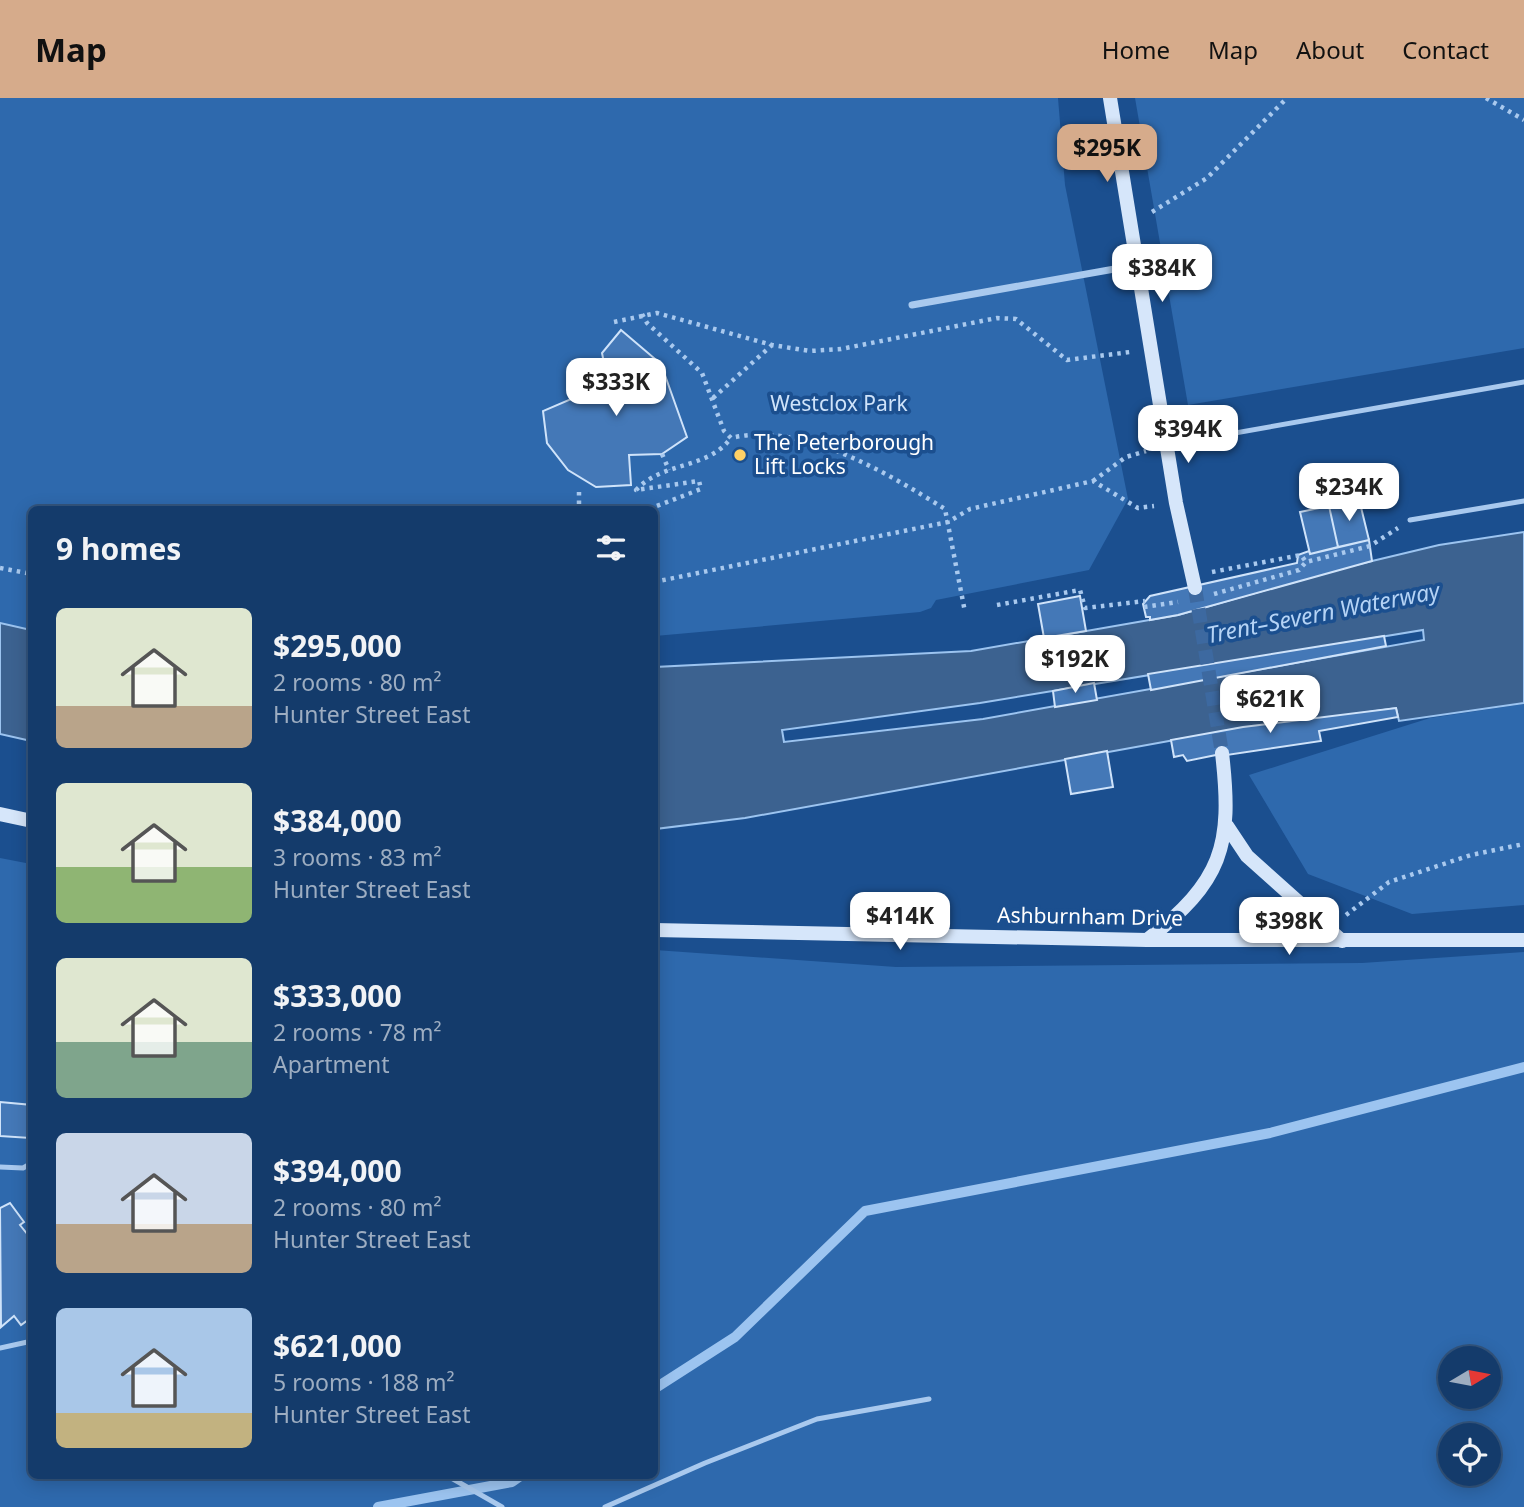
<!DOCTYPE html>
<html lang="en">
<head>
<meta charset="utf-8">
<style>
	body { margin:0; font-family:"Noto Sans",sans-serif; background:#214673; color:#f1f3f6; height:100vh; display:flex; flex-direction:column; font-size:26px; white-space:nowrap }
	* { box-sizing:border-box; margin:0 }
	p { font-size:23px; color:#9dadc1 }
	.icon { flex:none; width:38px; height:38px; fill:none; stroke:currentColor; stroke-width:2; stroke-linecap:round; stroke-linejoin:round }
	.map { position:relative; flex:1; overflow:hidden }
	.panel { position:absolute; left:28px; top:408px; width:630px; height:973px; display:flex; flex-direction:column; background:#143b6b; border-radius:10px; box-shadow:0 4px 18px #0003,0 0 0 2px #33557e }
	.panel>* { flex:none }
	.needle { width:46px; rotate:80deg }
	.fabs { position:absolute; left:1438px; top:1248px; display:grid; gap:14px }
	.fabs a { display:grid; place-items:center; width:63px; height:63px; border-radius:50%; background:#143b6b; box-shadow:0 4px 18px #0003,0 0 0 2px #33557e; font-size:35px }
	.price { position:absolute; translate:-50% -60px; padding:0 16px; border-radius:14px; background:#fff; color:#222; font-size:23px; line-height:46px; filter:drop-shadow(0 2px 4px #0008) }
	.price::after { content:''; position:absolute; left:50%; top:42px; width:21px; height:16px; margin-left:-10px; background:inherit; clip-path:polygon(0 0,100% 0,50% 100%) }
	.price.current { background:#d6ab8b; color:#111 }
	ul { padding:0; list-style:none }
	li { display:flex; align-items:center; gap:21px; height:175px; padding:0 28px }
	li span { display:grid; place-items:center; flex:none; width:196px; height:140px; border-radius:10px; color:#555 }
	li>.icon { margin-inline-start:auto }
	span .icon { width:84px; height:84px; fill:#fffc; stroke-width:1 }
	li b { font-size:30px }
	h2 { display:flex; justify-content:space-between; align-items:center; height:84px; padding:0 28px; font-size:30px }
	header { display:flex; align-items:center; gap:42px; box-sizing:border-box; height:98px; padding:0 35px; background:#d6ab8b; color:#111 }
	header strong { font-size:33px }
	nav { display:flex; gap:38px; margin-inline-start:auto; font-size:24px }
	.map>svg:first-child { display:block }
	.green { fill:#2e69ad; fill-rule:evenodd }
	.water { fill:#3c6290; stroke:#9cc4f0; stroke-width:2; fill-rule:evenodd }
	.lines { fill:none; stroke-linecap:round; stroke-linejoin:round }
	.stream { stroke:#9cc4f0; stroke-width:10 }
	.building { fill:#4478b7; stroke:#cfe3fa; stroke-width:2 }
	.secondary-tunnel { stroke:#3d69a0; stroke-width:14; stroke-dasharray:14 7; stroke-linecap:butt }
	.path { stroke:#a9c9ee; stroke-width:4.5; stroke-dasharray:3.5 5; stroke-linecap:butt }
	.lane { stroke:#a9c9ee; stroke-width:5 }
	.street { stroke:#a9c9ee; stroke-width:7 }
	.secondary { stroke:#d6e6fa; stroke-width:14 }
	.poi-dot { fill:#ffd166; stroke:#1b4f8f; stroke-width:2.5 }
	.labels { text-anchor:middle; stroke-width:7; stroke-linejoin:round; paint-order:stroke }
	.park-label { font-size:21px; fill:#cfe3fa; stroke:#1b4f8f }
	.poi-label { font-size:21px; fill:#fff; stroke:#1b4f8f; text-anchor:start }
	.street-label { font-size:21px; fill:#fff; stroke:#1b4f8f }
	.water-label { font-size:23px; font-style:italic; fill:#b5d3f5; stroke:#1b4f8f }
</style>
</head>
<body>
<header>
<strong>Map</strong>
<nav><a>Home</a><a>Map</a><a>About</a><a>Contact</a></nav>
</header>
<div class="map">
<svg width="1524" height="1409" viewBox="0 0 1524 1409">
	<rect width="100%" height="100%" fill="#1b4f8f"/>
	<path class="green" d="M0,0H1058L1065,87L1128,401L1089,472L936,502L931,510L920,514L655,538L654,411H32L31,532L0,525Z
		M1135,0H1524V250L1188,307Z
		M1524,606V807L1412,816L1308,776L1249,677L1430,620Z
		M0,760L31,766L32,1377H654L655,852L896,869L1362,865L1524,854V1409H0ZM1451,1260H1489V1298H1451ZM1451,1337H1489V1376H1451Z"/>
	<path class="water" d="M1524,434V605L1399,623L1396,610L1180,641L745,720L655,731V569L971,553L1178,517L1347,469L1439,447ZM1423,532L1424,542L983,621L784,644L782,632L980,605Z
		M0,525L31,532V643L0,636Z"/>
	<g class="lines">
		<path class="stream" d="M654,1291L735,1239L865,1113L1270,1035L1524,969
			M378,1409L512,1384L522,1377"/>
	</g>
	<path class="building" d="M621,232L661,266L687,339L662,356L629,357L631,387L596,389L568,372L547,345L543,313L597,290L605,270L602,255Z
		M1359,401L1369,442L1338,449L1329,408Z
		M1329,408L1338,449L1310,456L1300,414Z
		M1369,442L1372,463L1178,517L1150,522V519H1146L1143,506L1150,498L1297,465L1298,457L1309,453L1310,456Z
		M1080,498L1086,533L1044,540L1038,506Z
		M1384,538L1386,548L1151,592L1148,576Z
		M1094,585L1097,602L1055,609L1053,593Z
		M1396,610L1398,619L1319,633L1321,643L1227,657L1226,655L1187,663L1183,657L1174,659L1171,642L1243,629Z
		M1107,653L1113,689L1071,696L1065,661Z
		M0,1004L32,1007L30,1040L0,1038Z
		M10,1105L24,1124L20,1127L32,1142V1219L21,1227L14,1218L1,1229L0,1110Z"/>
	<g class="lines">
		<path class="secondary-tunnel" d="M1195,490L1222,655"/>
		<path class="path" d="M1486,0L1524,22
			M1152,114L1207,80L1287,0
			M642,216L647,225L702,275L724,333L731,340C802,323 887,375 945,411L965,514
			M614,224L657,215L772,247L810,253L841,251L997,220L1016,221L1067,262L1130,254
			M575,268L597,290
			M713,300L772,247
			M662,356L669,372
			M1093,383L1126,359L1146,353
			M579,394V411
			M649,411L701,391L699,383L636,392C663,363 707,372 731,340
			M0,470L32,476
			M1212,474L1301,457L1306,464
			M654,484L948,424L970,411L1093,383L1138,410L1154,408
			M1214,496L1299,472L1306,464L1370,448L1398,430
			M997,507L1080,492L1085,510L1145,503
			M1144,509L1178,504
			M1346,817L1389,784L1471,757L1524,746"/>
		<path class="lane" d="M1167,347L1524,284
			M1410,422L1524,403
			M0,1069L23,1070L32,1065
			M0,1250L32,1243
			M446,1377L502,1409
			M605,1409L705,1365L817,1321L929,1301"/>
		<path class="street" d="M912,207L1137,167"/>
		<path class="secondary" d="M1110,0L1176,405L1195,490
			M0,716L32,723
			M1227,728L1247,758L1342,843
			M654,832L1147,842H1524
			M1147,842C1222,783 1233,749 1222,655"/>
	</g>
	<circle class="poi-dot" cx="740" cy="357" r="7"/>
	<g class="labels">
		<g class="park-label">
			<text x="839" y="313">Westclox Park</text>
		</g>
		<g class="poi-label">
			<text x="754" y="352">The Peterborough<tspan x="754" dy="24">Lift Locks</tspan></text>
		</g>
		<g class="street-label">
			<text transform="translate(1090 819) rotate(1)" y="7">Ashburnham Drive</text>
		</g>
		<g class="water-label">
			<text transform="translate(1323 515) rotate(-11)" y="8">Trent–Severn Waterway</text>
		</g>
	</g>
</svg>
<div class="fabs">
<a><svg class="needle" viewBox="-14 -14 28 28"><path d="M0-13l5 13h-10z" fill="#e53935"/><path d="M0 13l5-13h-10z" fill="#9dadc1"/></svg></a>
<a><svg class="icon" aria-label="locate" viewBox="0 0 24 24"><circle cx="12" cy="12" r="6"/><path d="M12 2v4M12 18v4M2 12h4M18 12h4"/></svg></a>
</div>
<b class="price current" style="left:1107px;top:86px">$295K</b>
<b class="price" style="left:1162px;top:206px">$384K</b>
<b class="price" style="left:616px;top:320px">$333K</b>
<b class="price" style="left:1188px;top:367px">$394K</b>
<b class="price" style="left:1349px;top:425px">$234K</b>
<b class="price" style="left:1075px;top:597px">$192K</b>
<b class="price" style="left:1270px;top:637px">$621K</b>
<b class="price" style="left:900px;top:854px">$414K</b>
<b class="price" style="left:1289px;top:859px">$398K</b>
<section class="panel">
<h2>9 homes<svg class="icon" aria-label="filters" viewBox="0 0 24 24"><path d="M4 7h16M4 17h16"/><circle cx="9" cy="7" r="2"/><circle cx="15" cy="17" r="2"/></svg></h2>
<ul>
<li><span style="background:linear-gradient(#dfe7d0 70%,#b9a48a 0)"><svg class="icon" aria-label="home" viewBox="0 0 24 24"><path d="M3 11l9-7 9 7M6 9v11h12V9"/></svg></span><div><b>$295,000</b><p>2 rooms · 80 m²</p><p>Hunter Street East</p></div></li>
<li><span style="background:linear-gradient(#dfe7d0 60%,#8fb573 0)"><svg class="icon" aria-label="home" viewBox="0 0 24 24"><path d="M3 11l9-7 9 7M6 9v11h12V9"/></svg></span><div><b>$384,000</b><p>3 rooms · 83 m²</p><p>Hunter Street East</p></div></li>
<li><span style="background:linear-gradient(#dfe7d0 60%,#7fa58c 0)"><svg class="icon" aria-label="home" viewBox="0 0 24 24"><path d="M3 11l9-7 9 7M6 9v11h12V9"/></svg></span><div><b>$333,000</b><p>2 rooms · 78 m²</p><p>Apartment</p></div></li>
<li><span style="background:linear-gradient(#c9d6e8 65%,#b9a48a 0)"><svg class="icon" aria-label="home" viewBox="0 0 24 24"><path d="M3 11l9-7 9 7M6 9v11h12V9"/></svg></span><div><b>$394,000</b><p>2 rooms · 80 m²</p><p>Hunter Street East</p></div></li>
<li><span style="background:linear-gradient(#a9c7e8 75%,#c2b280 0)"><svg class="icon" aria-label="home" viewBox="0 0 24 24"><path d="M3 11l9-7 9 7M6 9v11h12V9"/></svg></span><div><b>$621,000</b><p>5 rooms · 188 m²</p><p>Hunter Street East</p></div></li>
</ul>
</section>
</div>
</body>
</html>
